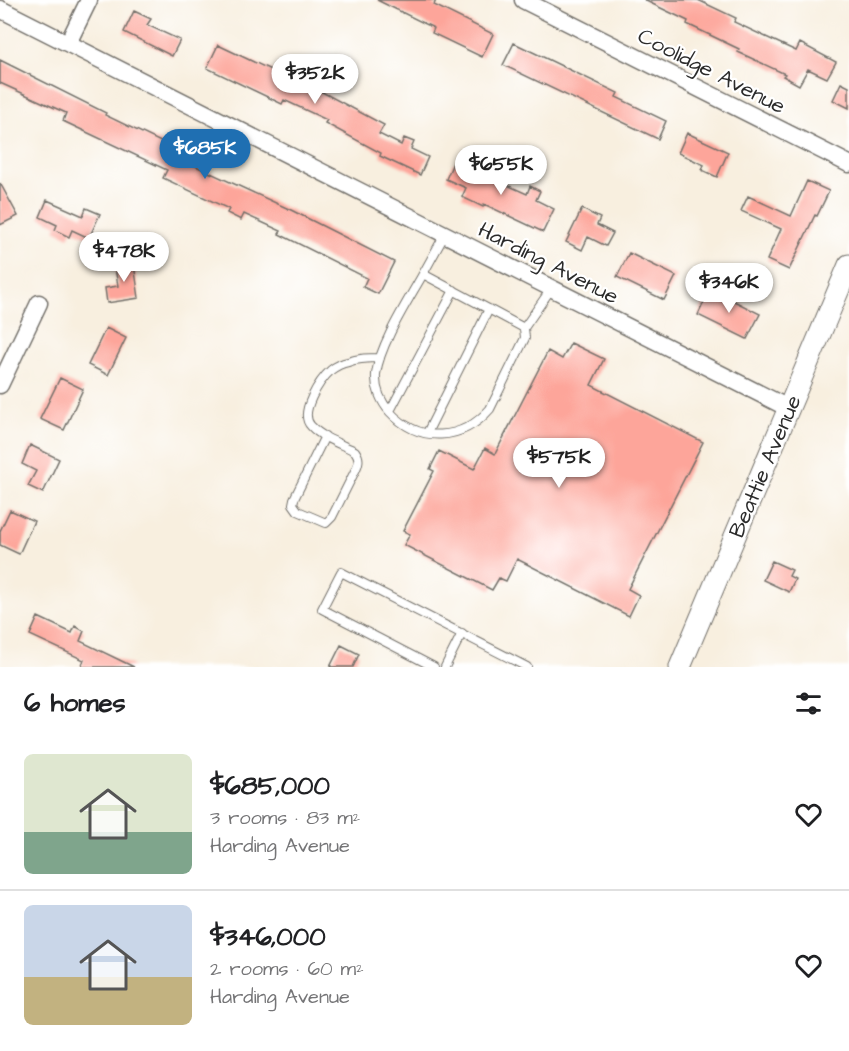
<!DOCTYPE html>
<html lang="en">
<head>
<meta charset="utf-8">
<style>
	body { margin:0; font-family:"Architects Daughter",sans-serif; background:#f2f2f2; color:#202124; height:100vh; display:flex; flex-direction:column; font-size:22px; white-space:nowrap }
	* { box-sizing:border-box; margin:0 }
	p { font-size:20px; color:#757577 }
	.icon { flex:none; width:33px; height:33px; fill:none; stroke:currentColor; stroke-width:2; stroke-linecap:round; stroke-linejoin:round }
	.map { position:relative; height:667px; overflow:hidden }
	.sheet { display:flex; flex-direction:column; background:#fff; flex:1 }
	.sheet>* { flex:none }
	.price { position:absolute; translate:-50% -51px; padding:0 14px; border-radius:21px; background:#fff; color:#222; font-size:20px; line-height:39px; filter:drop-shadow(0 2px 3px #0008) }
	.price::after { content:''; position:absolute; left:50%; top:36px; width:18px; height:14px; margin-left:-9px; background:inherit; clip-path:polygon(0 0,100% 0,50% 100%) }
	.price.active { background:#1f6fb2; color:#fff }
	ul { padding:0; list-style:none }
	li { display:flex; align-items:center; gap:18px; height:150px; padding:0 24px }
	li+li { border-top:2px solid #e0e0e0 }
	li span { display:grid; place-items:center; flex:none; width:168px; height:120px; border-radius:9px; color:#555 }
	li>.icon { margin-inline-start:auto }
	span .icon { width:72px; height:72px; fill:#fffc; stroke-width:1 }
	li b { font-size:26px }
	h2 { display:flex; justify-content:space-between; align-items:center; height:72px; padding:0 24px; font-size:26px }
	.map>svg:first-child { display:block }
	.building { fill:#fda59a }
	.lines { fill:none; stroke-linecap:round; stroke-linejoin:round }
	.service-casing { stroke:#73706a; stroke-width:10 }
	.minor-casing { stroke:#73706a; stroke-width:19 }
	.tertiary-casing { stroke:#73706a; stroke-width:23 }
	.service { stroke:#fff; stroke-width:8 }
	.minor { stroke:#fff; stroke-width:16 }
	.tertiary { stroke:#fff; stroke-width:21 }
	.labels { text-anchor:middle; stroke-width:4.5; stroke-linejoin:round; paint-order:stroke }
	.street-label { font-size:22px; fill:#2b2b2b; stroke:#fff }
</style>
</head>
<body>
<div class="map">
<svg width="849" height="667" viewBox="0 0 849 667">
	<rect width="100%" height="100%" fill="#fff"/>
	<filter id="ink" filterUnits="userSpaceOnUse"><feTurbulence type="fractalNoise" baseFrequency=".0167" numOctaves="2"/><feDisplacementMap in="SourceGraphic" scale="12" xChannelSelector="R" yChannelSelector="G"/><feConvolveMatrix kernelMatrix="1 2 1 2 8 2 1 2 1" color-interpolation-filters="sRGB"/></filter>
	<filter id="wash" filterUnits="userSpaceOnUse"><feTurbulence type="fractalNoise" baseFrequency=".008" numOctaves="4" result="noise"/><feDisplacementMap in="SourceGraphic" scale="24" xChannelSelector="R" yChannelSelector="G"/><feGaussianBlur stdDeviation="1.35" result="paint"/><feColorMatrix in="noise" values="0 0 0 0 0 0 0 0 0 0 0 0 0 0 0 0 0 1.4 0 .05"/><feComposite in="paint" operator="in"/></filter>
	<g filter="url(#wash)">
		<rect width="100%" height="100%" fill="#f8efdf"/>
		<g id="blocks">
			<path class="building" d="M377,0H436L434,5L493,34L482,57L432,33L434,28Z
				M644,0H698L736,18L734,22L796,51L800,43L836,62L827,78L808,69L799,85L783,76L785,74L738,52L739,49L687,24L688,21Z
				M134,11L151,19L147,25L180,40L172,56L124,32Z
				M514,43L618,93L616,97L666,121L658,139L503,65Z
				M218,45L275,72L277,68L306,81L310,72L326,79L320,91L384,125L379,134L401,145L404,138L414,142L411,149L428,157L420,175L380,156L381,153L325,123L327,120L284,100L282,104L207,68Z
				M0,60L106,113L105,115L196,159L193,165L291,210L394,262L378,294L363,287L367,278L279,234L281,231L244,214L241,220L227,213L229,209L163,178L167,170L63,121L66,113L0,83Z
				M841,83L849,87V108L833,100Z
				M687,133L728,152L717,177L702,170L704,165L678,153Z
				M453,163L466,169L468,165L486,174L491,165L501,170L496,180L527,194L530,186L540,191L536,200L554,209L543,232L484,204L483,207L462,197L466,188L446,179Z
				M807,181L829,191L817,216L815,215L789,270L767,260L781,229L741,211L748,196L791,216Z
				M0,183L18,216L0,225Z
				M47,200L83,216L86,208L100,214L89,238L72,230L69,237L55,230L57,225L40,217Z
				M582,209L600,218L597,225L613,233L606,246L588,237L582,250L566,242Z
				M629,253L676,276L664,300L617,277Z
				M133,258L139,298L107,303L105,288L118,286L114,261Z
				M710,289L760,314L747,339L698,315Z
				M106,328L126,338L108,375L88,365Z
				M571,343L604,359L591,385L703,442L628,589L639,595L629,616L517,559L506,581L499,578L492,590L404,545L410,534L403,531L434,471L430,469L439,451L474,469L485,448L495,454L548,351L562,359Z
				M60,378L83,389L64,430L40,419Z
				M30,445L59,459L43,493L28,486L36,471L22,464Z
				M10,510L34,521L19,554L0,545V531Z
				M772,561L792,570L789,576L795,579L789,592L763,580Z
				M38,617L72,633L75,626L84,631L80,641L134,667H81L84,660L30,635Z
				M341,645L359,654L353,667H330Z"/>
		</g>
	</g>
	<g filter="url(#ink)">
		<use href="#blocks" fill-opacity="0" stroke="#73706a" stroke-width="1.5"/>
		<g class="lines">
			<g class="service-casing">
				<path id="service" d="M445,234L423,274L524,328L551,289
					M423,274C408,301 380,344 376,374C375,388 381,402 390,412C420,444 462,441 490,409L525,338L524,328
					M390,411L454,290
					M427,433L489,309
					M325,436L294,499L293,504L298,511L326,523L332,517L356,469C359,462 360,458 355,451C341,444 322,438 311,426C298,413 320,380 331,370C335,367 343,363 348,362C358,358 369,358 380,358
					M434,667L322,609L341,572L527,667
					M445,667L462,633"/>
			</g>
			<g class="minor-casing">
				<path id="minor" d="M523,0L849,164
					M0,9L788,408
					M68,43L89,0
					M0,385L39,303"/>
			</g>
			<g class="tertiary-casing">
				<path id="tertiary" d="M680,667L849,265"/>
			</g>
			<use href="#service" class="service"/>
			<use href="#minor" class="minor"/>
			<use href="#tertiary" class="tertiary"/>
		</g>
	</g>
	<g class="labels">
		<g class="street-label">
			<text transform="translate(712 70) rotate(27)" y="8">Coolidge Avenue</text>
			<text transform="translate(549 262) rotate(27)" y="8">Harding Avenue</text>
			<text transform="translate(764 466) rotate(-67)" y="8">Beattie Avenue</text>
		</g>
	</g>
</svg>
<b class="price" style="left:315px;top:105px">$352K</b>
<b class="price active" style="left:205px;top:180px">$685K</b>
<b class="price" style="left:501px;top:196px">$655K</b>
<b class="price" style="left:124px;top:283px">$478K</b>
<b class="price" style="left:729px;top:314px">$346K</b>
<b class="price" style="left:559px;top:489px">$575K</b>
</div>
<section class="sheet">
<h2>6 homes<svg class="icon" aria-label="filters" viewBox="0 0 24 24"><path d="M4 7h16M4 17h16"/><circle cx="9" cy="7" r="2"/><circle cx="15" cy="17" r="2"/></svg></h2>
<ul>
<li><span style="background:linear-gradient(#dfe7d0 65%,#7fa58c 0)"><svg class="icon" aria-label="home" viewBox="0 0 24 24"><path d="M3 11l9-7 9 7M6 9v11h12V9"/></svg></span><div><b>$685,000</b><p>3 rooms · 83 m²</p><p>Harding Avenue</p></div><svg class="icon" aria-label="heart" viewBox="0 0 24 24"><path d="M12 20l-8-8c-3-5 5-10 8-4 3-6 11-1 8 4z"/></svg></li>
<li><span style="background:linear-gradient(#c9d6e8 60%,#c2b280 0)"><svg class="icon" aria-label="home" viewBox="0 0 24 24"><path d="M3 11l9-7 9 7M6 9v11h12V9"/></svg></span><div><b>$346,000</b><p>2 rooms · 60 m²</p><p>Harding Avenue</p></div><svg class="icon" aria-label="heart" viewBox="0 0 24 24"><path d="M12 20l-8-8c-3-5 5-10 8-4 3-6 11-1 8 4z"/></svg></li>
</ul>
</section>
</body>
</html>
